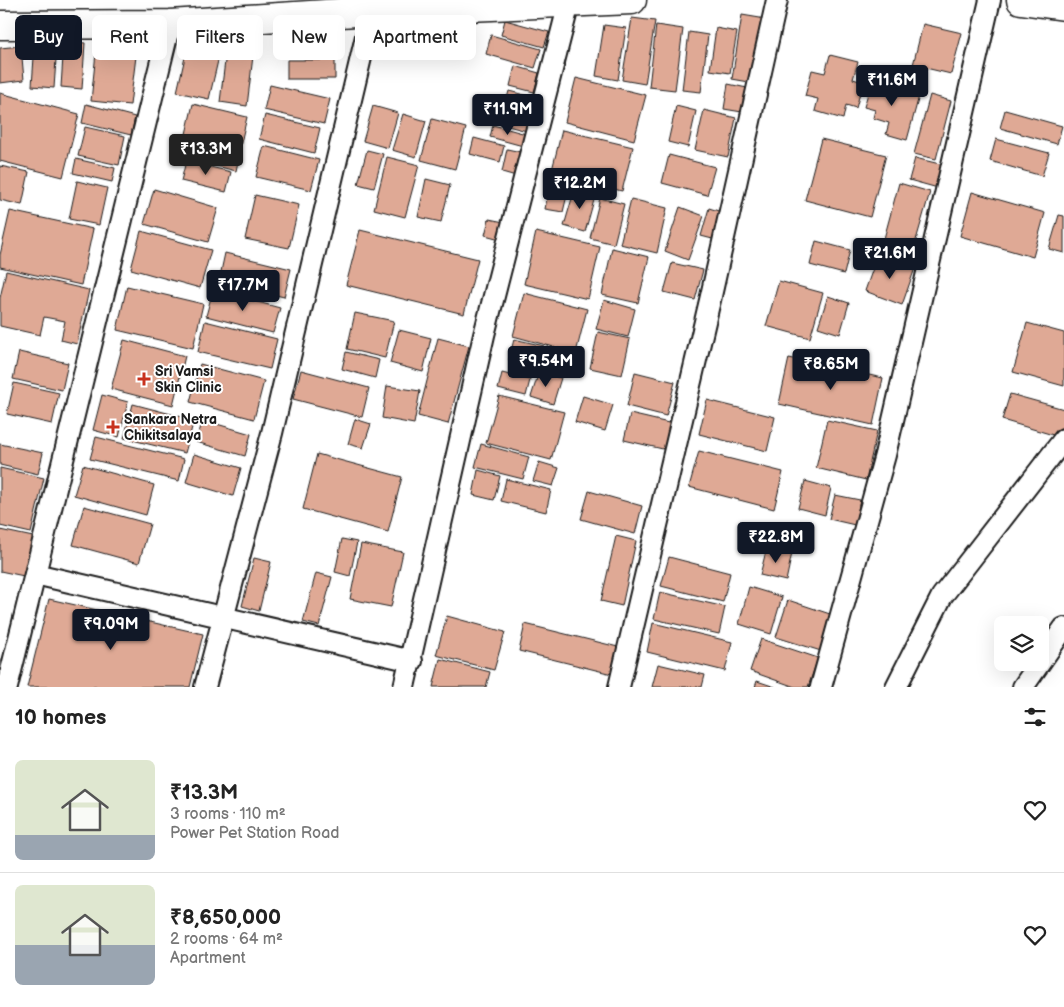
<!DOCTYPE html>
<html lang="en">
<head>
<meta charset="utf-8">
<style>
	body { margin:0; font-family:"Balsamiq Sans",sans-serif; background:#f6f6f6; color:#222; height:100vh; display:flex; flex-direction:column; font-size:19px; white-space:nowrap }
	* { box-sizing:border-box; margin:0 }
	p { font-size:16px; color:#767676 }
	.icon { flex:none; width:28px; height:28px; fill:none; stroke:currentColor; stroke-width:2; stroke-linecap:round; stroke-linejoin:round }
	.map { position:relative; height:687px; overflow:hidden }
	.details { display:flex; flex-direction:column; background:#fff; flex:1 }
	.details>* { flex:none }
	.top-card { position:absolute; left:15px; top:15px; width:500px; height:45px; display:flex; gap:10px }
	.fabs { position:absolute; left:994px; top:616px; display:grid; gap:10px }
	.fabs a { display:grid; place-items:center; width:55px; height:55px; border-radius:8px; background:#fff; box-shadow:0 5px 20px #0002; font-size:25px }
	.price { position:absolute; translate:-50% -42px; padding:0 11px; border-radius:5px; background:#111827; color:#fff; font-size:16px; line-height:32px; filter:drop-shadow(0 1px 2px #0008) }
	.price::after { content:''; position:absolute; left:50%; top:30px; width:15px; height:11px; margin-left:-8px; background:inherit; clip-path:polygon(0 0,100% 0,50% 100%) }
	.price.selected { background:#222; color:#fff }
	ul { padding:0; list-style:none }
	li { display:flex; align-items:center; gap:15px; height:125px; padding:0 15px }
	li+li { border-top:1px solid #e0e0e0 }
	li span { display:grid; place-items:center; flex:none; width:140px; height:100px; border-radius:8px; color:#555 }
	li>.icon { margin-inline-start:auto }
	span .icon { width:60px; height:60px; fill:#fffc; stroke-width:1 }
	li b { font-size:21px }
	h2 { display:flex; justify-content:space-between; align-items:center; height:60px; padding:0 15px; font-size:21px }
	.chip { padding:0 18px; border-radius:8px; background:#fff; box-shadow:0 5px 20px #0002; font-size:18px; line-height:45px }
	.chip.selected { background:#111827; color:#fff }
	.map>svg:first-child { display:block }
	.building { fill:#dfa995; stroke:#1c1c1c }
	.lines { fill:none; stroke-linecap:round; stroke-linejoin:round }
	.street-casing { stroke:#1c1c1c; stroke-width:24 }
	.secondary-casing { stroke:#1c1c1c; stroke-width:31 }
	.street { stroke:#fff; stroke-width:20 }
	.secondary { stroke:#fff; stroke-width:28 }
	.poi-dot { fill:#c8321e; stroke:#fff; stroke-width:2 }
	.labels { text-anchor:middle; stroke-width:4; stroke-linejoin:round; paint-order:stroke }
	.poi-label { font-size:14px; font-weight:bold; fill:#1c1c1c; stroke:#fff; text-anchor:start }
</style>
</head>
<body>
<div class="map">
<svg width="1064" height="687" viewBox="0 0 1064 687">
	<rect width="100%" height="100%" fill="#fff"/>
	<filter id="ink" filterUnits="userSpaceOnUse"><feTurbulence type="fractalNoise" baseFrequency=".02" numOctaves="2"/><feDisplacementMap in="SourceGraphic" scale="10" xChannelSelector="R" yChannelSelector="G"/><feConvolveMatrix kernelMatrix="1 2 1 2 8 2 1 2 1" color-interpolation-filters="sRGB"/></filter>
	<g filter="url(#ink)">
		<path class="building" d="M742,15L766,19L755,83L732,79Z
			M632,18L655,21L645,84L622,80Z
			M426,19L463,26L458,49L422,42Z
			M505,20L549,32L544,47L501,35Z
			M923,24L962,33L951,74L913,65Z
			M604,25L626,28L618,80L596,76Z
			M656,25L683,29L675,90L649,87Z
			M716,28L737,32L730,73L710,70Z
			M338,29L340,53L287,55L286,32Z
			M689,32L708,35L701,92L682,90Z
			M491,35L541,49L535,68L486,54Z
			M64,41L85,43L82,89L61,87Z
			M35,43L57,45L54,88L32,86Z
			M97,43L137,48L130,105L91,101Z
			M188,44L220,52L209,99L177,92Z
			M21,46L24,80L0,83V48Z
			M226,53L253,56L247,106L220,102Z
			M830,55L858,62L853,79L863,82L856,108L846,105L843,119L815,111L818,99L805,96L812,70L825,73Z
			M287,60H335V79H287Z
			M515,66L539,73L534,92L510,86Z
			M878,76L895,81L893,89L919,96L907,140L886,134L889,123L873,118L875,110L864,107L871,83L875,84Z
			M576,78L646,95L634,140L565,122Z
			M728,84L752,89L748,113L724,109Z
			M270,85L330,99L324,124L264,110Z
			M509,91L536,98L527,131L500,124Z
			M0,93L79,114L63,177L0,161Z
			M930,95L951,101L936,159L914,154Z
			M86,104L135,117L131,135L82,123Z
			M193,104L247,117L240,147L186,134Z
			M373,106L398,113L388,148L363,141Z
			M676,106L696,111L688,147L668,142Z
			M704,110L736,118L728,157L695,150Z
			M1005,110L1062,126L1057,144L1000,128Z
			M403,114L426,121L416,157L392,150Z
			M265,115L320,128L314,153L259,139Z
			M432,119L466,128L455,169L421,160Z
			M493,125L526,134L523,146L490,137Z
			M85,127L125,136L119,165L78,156Z
			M562,130L633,147L622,191L551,174Z
			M186,138L240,152L236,171L181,157Z
			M474,138L504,146L500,162L470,154Z
			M821,139L886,155L870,217L805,200Z
			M996,139L1049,153L1042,176L990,161Z
			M264,146L319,160L311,190L256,177Z
			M507,149L521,152L516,176L502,172Z
			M367,150L383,154L374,188L358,184Z
			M669,155L715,167L707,195L662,183Z
			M387,157L419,165L405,217L374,209Z
			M915,158L944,165L938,188L909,180Z
			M76,159L115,168L112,182L73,173Z
			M186,161L231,172L226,192L181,181Z
			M0,166L29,172L22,205L0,200Z
			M426,179L450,185L441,222L418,217Z
			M77,181L107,188L99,225L69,219Z
			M550,183L569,187L563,212L545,209Z
			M899,183L930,192L912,254L882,246Z
			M575,188L596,193L585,232L564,226Z
			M154,189L218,208L208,242L144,224Z
			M972,192L1045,213L1033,257L960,236Z
			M255,195L299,205L289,248L245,239Z
			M600,198L624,204L614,244L590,238Z
			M631,199L667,208L657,253L620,244Z
			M680,207L704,216L688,260L665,251Z
			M709,208L728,214L720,241L701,236Z
			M10,211L93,229L81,285L0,267V255Z
			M1059,215L1064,216V253L1049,249Z
			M489,219L504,222L500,239L485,235Z
			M360,230L478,259L464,314L346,285Z
			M141,231L211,250L200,288L131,269Z
			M536,232L600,247L588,299L524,284Z
			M816,241L850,250L844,274L810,265Z
			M612,248L649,257L638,303L602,295Z
			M225,253L291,269L284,297L219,281Z
			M878,254L915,268L902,305L865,291Z
			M672,263L703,270L695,300L664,292Z
			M6,271L89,290L77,344L61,340L65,321L44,317L40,335L0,326V298Z
			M779,281L823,293L810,338L766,326Z
			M127,286L203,304L193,348L117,330Z
			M213,290L280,308L273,333L206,316Z
			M524,293L587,309L576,353L513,336Z
			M828,296L849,303L840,334L818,327Z
			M604,300L635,309L628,337L596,329Z
			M355,313L394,321L385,358L347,349Z
			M205,321L277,339L270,369L198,352Z
			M1027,323L1064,333V386L1013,372Z
			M399,330L431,338L423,372L390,363Z
			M598,332L630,339L622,375L590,368Z
			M438,338L469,346L448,424L418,416Z
			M514,339L544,346L538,367L509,360Z
			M124,340L185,356L173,405L111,389Z
			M19,352L68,363L62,390L13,379Z
			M346,352L379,360L375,378L342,369Z
			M789,358L883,378L873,425L779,404Z
			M200,364L264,381L254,419L190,402Z
			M301,370L369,388L362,417L293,399Z
			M539,372L561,378L553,404L531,397Z
			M635,372L675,382L666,416L627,406Z
			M502,373L530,380L526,396L498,389Z
			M14,383L59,393L52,424L7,414Z
			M387,386L420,391L414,424L382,418Z
			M1010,394L1064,409V422L1060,437L1002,420Z
			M102,395L128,402L119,437L93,430Z
			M499,396L564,412L551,460L486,443Z
			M583,396L613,405L605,431L575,422Z
			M707,400L775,417L767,451L699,434Z
			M133,404L194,420L185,453L124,438Z
			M630,414L673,424L667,450L624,440Z
			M355,419L371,424L363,448L348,444Z
			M203,420L251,434L245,456L196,442Z
			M827,420L877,431L866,480L816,468Z
			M96,437L184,459L179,481L90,459Z
			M0,444L43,453L38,474L0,465Z
			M481,444L529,457L523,479L475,467Z
			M699,451L783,472L774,509L689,487Z
			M194,454L241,468L233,496L186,482Z
			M317,454L402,477L388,532L303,509Z
			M539,462L559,468L553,486L533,481Z
			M83,465L154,485L146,515L74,495Z
			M0,468L44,478L31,533L0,526Z
			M478,470L500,476L494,500L473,495Z
			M506,479L551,490L546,512L501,501Z
			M805,481L831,488L825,515L798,508Z
			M589,491L642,506L635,534L581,519Z
			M835,495L860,500L855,525L829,519Z
			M84,506L150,524L139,563L73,545Z
			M0,530L33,537L24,576L0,571Z
			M616,536L636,541L622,606L601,601Z
			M342,539L357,542L350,576L335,572Z
			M361,544L403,552L391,607L350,599Z
			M767,547L792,553L786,581L760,575Z
			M669,557L730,573L723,602L661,586Z
			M254,558L271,562L259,611L242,606Z
			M316,573L332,577L319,626L303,622Z
			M749,587L782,597L771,634L739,624Z
			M660,592L725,607L719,634L654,619Z
			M49,599L203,634L190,687H27Z
			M788,600L833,615L821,651L776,637Z
			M447,616L505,632L494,670L436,655Z
			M653,623L732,642L725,671L647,652Z
			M525,624L618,647L612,674L519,651Z
			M761,639L818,658L808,687H795L750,671Z
			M440,659L490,672L486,687H433Z
			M658,664L705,675L702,687H652Z
			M757,681L775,687H755Z"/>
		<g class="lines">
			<g class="street-casing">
				<path id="street" d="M170,24L35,574L412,661
					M7,687L35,574
					M205,687L272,433L372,11
					M404,687L484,335L569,3
					M619,687L711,296L777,0
					M821,687L885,455L990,0
					M896,687L942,596L1064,439
					M1023,687L1064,628"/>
			</g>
			<g class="secondary-casing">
				<path id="secondary" d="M1021,0L1064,6
					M0,25L170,24L372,11L632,0"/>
			</g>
			<use href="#street" class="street"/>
			<use href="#secondary" class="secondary"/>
		</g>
	</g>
	<g class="poi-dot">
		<path d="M141.5 371.5h5v5h5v5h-5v5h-5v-5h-5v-5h5z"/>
		<path d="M110.5 419.5h5v5h5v5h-5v5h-5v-5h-5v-5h5z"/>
	</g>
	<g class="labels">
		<g class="poi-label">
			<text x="155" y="376">Sri Vamsi<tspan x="155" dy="16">Skin Clinic</tspan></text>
			<text x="124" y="424">Sankara Netra<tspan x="124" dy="16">Chikitsalaya</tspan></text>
		</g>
	</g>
</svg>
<div class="fabs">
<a><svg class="icon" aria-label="layers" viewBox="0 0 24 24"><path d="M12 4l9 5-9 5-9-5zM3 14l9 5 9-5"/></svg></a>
</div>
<b class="price" style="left:892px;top:107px">₹11.6M</b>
<b class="price" style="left:508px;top:136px">₹11.9M</b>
<b class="price selected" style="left:206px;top:176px">₹13.3M</b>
<b class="price" style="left:580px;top:210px">₹12.2M</b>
<b class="price" style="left:890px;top:280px">₹21.6M</b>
<b class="price" style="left:243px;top:312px">₹17.7M</b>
<b class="price" style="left:546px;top:388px">₹9.54M</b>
<b class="price" style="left:831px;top:391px">₹8.65M</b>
<b class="price" style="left:776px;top:564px">₹22.8M</b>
<b class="price" style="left:111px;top:651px">₹9.09M</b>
<div class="top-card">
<a class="chip selected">Buy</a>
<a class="chip">Rent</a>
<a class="chip">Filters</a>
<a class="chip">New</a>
<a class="chip">Apartment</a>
</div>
</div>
<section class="details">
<h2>10 homes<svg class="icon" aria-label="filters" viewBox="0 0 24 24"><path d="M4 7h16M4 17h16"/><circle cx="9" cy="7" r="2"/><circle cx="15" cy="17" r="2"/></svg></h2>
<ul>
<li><span style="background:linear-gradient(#dfe7d0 75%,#9aa5b1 0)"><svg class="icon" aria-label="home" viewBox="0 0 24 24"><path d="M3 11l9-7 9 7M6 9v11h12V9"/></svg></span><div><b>₹13.3M</b><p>3 rooms · 110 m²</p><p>Power Pet Station Road</p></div><svg class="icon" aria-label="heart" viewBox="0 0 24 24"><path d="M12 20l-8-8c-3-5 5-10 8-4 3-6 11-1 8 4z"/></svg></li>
<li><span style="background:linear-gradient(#dfe7d0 60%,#9aa5b1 0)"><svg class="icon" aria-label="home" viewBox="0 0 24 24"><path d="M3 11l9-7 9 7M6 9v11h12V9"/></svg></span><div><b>₹8,650,000</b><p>2 rooms · 64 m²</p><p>Apartment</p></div><svg class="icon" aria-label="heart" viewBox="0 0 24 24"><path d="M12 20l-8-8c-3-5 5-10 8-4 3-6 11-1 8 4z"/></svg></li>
</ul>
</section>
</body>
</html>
